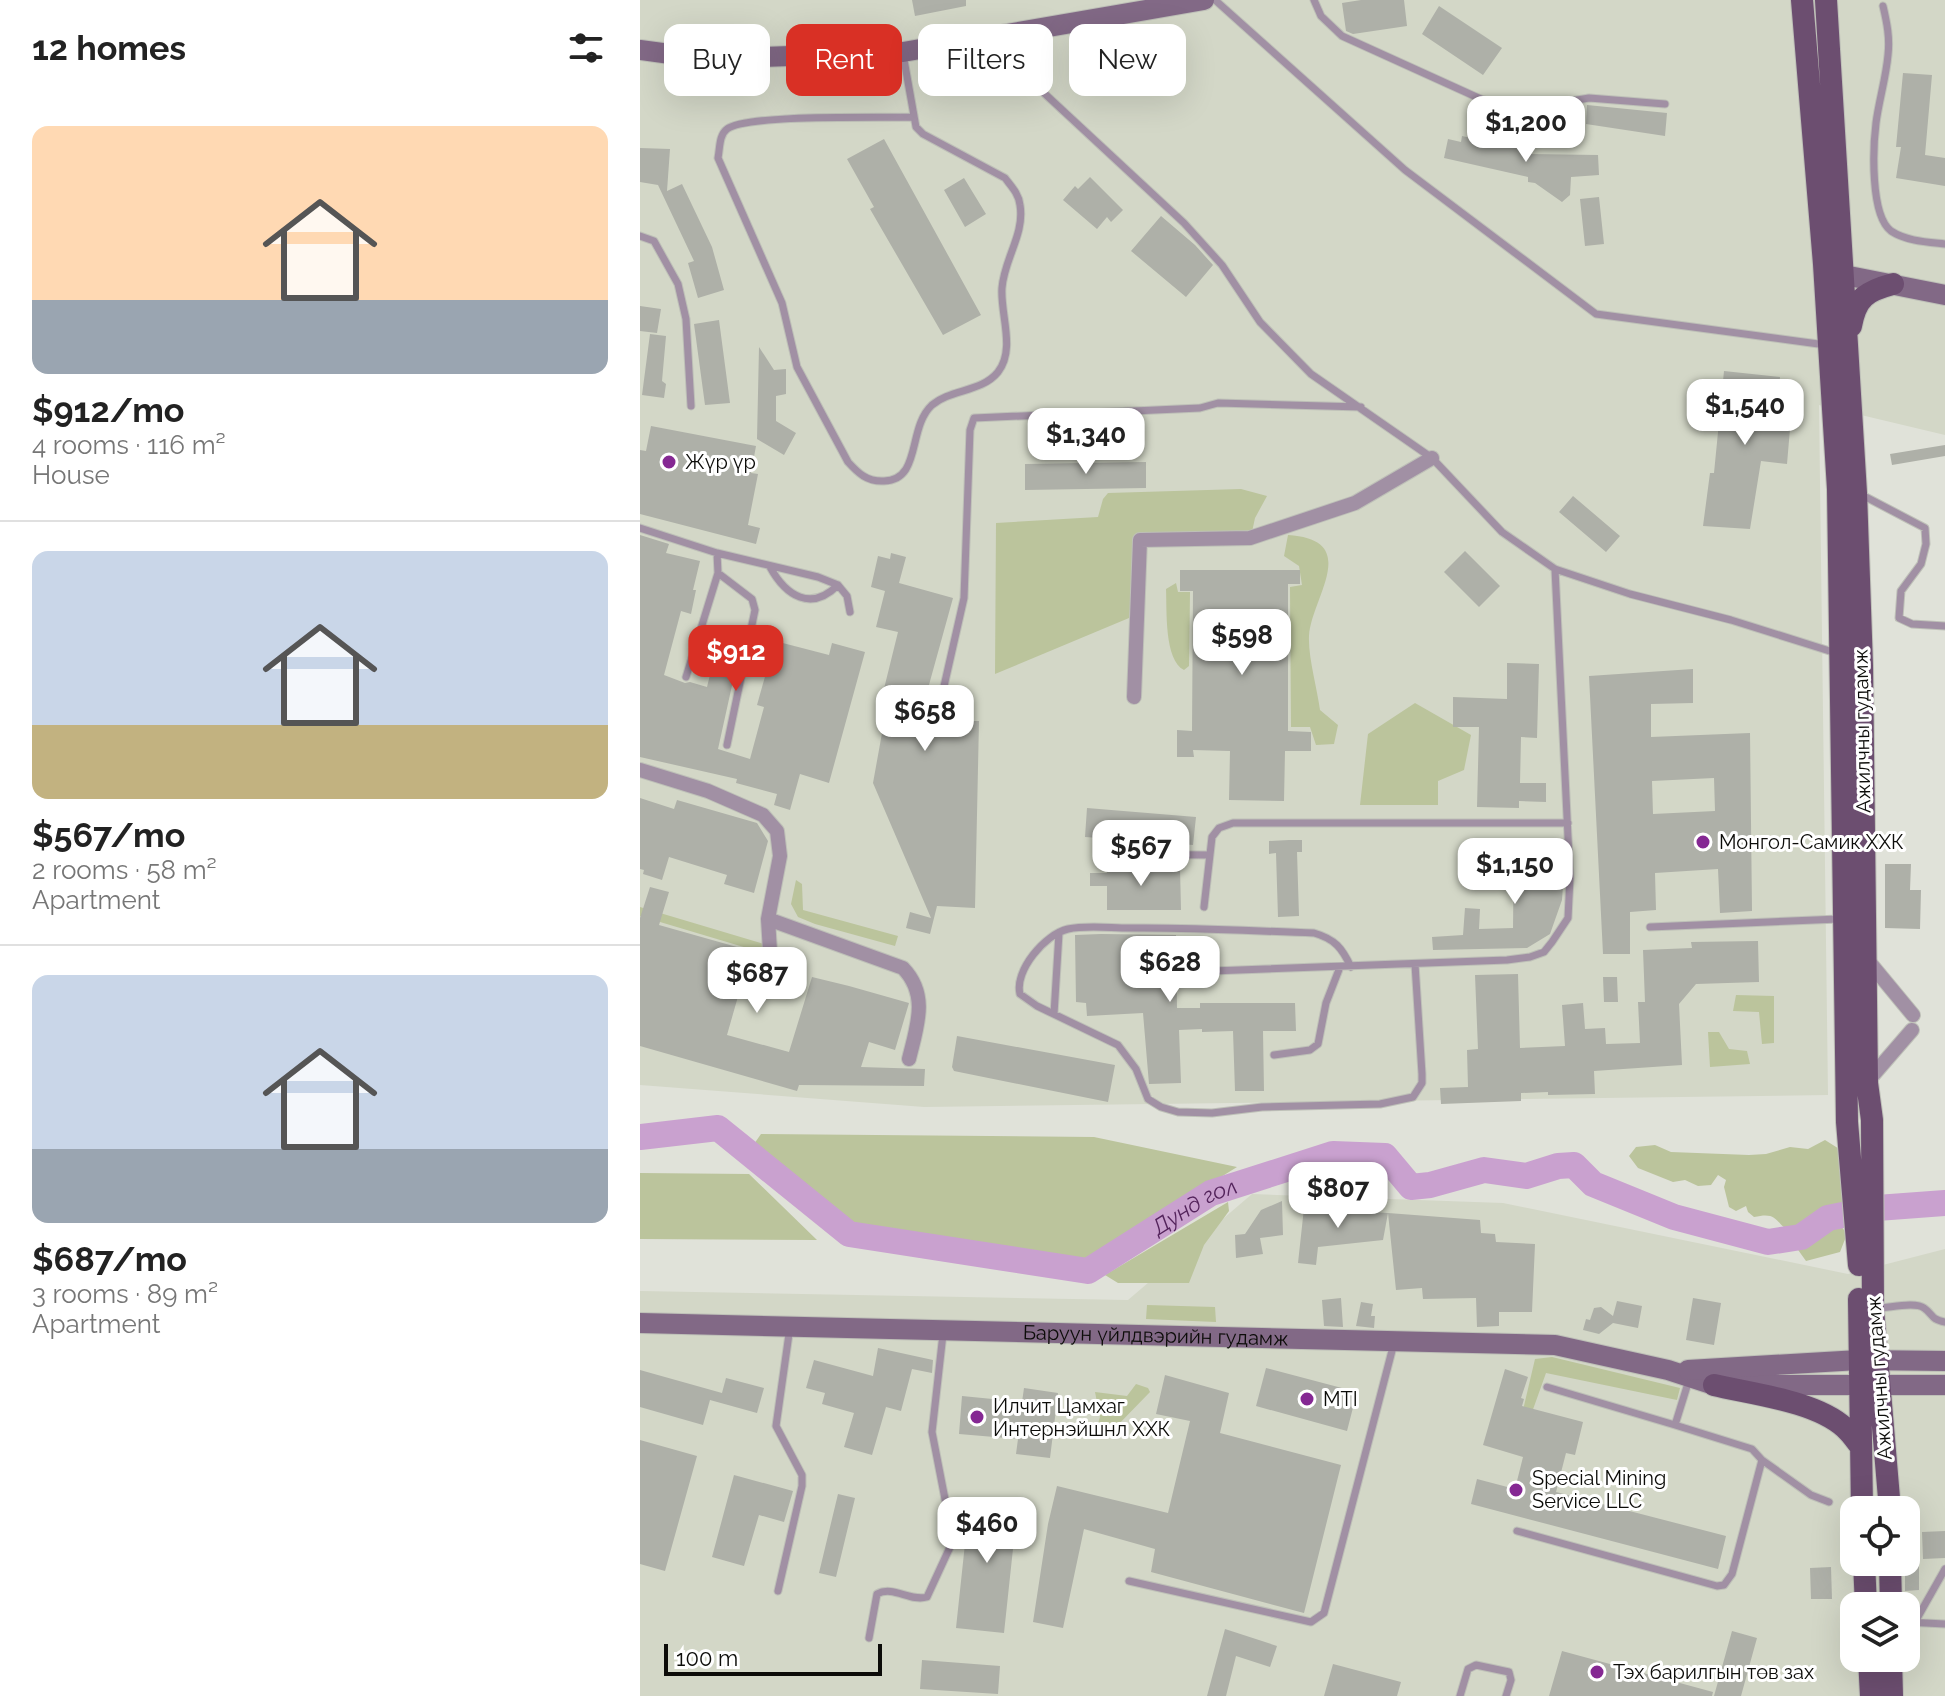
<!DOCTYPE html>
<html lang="en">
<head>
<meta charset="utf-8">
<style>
	body { margin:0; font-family:Raleway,sans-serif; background:#f6f6f6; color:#222; height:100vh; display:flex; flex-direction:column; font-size:30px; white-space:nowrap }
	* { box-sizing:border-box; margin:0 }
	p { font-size:26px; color:#767676 }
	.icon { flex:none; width:44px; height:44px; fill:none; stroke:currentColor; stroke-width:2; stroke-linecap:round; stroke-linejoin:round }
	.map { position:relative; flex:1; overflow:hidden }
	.sheet { display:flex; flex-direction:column; background:#fff; width:640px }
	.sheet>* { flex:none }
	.top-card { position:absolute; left:24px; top:24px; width:760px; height:72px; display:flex; gap:16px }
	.tools { position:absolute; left:1200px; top:1496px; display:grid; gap:16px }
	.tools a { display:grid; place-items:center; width:80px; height:80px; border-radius:16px; background:#fff; box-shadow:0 8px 32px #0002; font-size:40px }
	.scale { position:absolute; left:24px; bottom:20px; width:218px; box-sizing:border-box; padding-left:8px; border:4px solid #0c0c09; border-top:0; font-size:22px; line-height:28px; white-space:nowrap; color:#0c0c09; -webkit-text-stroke:6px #fff; paint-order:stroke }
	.price { position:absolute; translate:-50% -68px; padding:0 18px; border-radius:16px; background:#fff; color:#222; font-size:26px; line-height:52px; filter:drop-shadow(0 2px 4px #0008) }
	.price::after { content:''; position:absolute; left:50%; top:48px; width:24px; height:18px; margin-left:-12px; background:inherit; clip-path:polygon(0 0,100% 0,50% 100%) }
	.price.current { background:#d93025; color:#fff }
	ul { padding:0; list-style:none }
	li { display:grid; align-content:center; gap:16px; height:424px; padding:0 32px }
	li+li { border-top:2px solid #e0e0e0 }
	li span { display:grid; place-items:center; height:248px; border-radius:16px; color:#555 }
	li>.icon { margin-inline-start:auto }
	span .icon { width:144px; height:144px; fill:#fffc; stroke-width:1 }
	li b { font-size:34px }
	h2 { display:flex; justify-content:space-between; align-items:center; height:96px; padding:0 32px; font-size:34px }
	.pill { padding:0 28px; border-radius:16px; background:#fff; box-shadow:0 8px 32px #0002; font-size:28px; line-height:72px }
	.pill.current { background:#d93025; color:#fff }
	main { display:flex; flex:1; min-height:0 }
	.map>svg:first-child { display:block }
	.built { fill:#d3d7c7; fill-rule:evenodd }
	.green { fill:#bbc49c }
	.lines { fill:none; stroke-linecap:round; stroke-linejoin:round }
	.river { stroke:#c9a1cf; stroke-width:26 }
	.building { fill:#aeb0a8; fill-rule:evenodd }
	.lane-casing { stroke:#bec0b8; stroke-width:9 }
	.street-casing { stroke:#bec0b8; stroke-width:16 }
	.secondary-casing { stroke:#bec0b8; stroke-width:22 }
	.primary-casing { stroke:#bec0b8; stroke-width:24 }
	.lane { stroke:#a190a4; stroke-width:7 }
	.street { stroke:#a190a4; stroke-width:14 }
	.secondary { stroke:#826986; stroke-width:20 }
	.primary { stroke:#6c4e70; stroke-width:22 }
	.poi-dot { fill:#852893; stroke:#fff; stroke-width:3 }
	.labels { text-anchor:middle; stroke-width:6; stroke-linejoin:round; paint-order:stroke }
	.poi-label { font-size:20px; fill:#0c0c09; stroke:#fff; text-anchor:start }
	.street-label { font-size:20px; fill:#0c0c09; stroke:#fff }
	.water-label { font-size:22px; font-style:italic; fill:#54245c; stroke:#fff }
</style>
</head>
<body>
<main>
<section class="sheet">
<h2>12 homes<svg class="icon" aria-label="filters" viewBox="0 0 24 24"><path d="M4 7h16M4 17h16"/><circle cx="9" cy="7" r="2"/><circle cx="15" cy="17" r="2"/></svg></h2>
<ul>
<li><span style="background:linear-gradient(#ffd9b3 70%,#9aa5b1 0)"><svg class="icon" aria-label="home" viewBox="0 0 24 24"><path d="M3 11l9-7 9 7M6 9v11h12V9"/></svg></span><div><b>$912/mo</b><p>4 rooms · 116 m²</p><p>House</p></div></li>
<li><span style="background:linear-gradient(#c9d6e8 70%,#c2b280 0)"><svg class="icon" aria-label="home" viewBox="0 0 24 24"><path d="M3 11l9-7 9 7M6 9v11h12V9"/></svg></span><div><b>$567/mo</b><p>2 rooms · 58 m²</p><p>Apartment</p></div></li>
<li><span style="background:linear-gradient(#c9d6e8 70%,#9aa5b1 0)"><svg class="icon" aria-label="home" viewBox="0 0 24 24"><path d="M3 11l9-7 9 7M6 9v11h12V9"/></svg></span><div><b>$687/mo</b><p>3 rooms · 89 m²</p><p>Apartment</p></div></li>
</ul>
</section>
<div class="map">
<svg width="1305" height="1696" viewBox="0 0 1305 1696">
	<rect width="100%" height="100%" fill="#e0e2d9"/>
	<path class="built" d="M0,0H1305V435L1179,405L1188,1095L284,1107L0,1085Z
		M612,1194L863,1203L1208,1274L1305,1249V1696H0V1291L488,1300ZM1214,1510H1266V1562H1214ZM1214,1606H1266V1658H1214Z"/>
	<path class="green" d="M601,489L627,496L615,518L612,532L498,538L489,618L355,674L356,523L458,517L463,499L468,493Z
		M648,535C723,540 671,598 669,636C668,657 677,688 680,710L698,725L694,744L676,745L670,727H651L650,587L662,585L659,566L644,556Z
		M536,583L538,592H550L549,666L544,670C524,660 527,610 526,589Z
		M775,703L831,735L824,770L798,781V805H720L728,734Z
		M156,880L162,884L163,910L258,936L255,946L175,924L158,917L151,904Z
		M0,907L127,945L116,983L110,981L117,951L0,916Z
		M1096,995L1134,996V1043L1122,1044L1119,1012L1093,1011Z
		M1068,1032H1079L1089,1049L1107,1051L1110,1064L1070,1067Z
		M121,1134L454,1137L597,1167L443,1263L209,1227L114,1144Z
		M1185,1140L1204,1152L1202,1204L1177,1213L1173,1222L1152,1233C1134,1223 1139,1211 1114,1217L1108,1212L1106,1206L1096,1211L1089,1207L1084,1187L1086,1180L1078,1175L1071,1185L1058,1186L1045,1180L1033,1182L998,1168L989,1156L996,1147L1015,1145L1031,1152L1109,1155L1126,1154L1150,1147L1168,1149Z
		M0,1173L109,1174L177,1240L0,1239Z
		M588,1202L589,1211L564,1245L549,1283H478L465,1275Z
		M1191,1221L1201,1226L1207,1234L1200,1252L1166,1261L1156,1247Z
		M507,1305L575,1307L576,1322L506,1319Z
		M912,1357L1040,1388L1037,1400L906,1373L886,1429L879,1427L895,1359Z
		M496,1384L508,1388L510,1392L475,1428L455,1439L454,1437L460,1417L455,1392L487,1396Z"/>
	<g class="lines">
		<path class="river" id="s1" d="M0,1137L78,1128L209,1234L448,1271L571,1193L693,1154L745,1156L771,1187L790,1185L844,1170L886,1176L918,1166L934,1165L953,1184L1034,1217L1128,1242L1161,1237L1188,1218L1237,1208L1305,1203"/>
	</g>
	<path class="building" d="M272,0H326V6L275,16Z
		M721,0H764L767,26L713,34L706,31L702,3Z
		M799,6L862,48L843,75L782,34Z
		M1263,73L1292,75L1285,155L1305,158V186L1256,178L1261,147H1256Z
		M947,105L1027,113L1025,136L946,124Z
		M822,136L889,151L888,154L958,155L959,175L931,177L930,195L922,202L895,183L888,182V177L804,158L808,139L821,142Z
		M244,139L341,315L303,335L230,209L234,207L207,159Z
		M0,148L30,149L27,191L42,184L72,247L84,290L58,298L48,263L54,261L18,185L0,182Z
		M450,177L483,210L471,222L467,217L457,229L423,200L435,186L438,189Z
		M324,178L346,214L325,227L304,190Z
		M959,197L964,244L945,246L940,199Z
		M521,216L555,245L573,265L546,297L491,251Z
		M0,306L21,309L17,333L0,331Z
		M79,320L90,403L65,405L54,324Z
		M10,334L26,336L22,381L26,384L24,398L2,395Z
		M119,347L134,370L146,369V394L136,396V421L156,433L144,455L117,439Z
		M1084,371L1140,377L1137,416L1151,417L1147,464L1121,461L1110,529L1063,526L1070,473H1074Z
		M11,426L116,446L111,473L118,474L108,525L120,528L116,544L0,514V450L6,451Z
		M1305,445V456L1252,465L1250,454Z
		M506,462V488L385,490V464Z
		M933,496L980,536L966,552L919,512Z
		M0,535L29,544L26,553L60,561L53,590H56L51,614L41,611L24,675L45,683L50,682L67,687L82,626L104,631L78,749L110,759L124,707L117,705L135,641L189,655L192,643L225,652L189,783L160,774L150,810L134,805L137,794L96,783L97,779L0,757Z
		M825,551L860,586L839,607L804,572Z
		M251,553L266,557L259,583L313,598L279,721H339L335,908L297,906L290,934L266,928L270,912L291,918L233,783L246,711L239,709L258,632L236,627L245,591L231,587L238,556L250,559Z
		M540,570H660V584H648V731L671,732V751H645L644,801L589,800L590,751L553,750L554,757H537V730L552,731L553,591H540Z
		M867,663L899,664L897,738L881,737L880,783H906V802L879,801V808L837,807L839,727H813V697L867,699Z
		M1053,669V703L1011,704V737L1110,733L1112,911L1080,913L1078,869L1015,873L1016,910L990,912V954H963L949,676ZM1074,778L1075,811L1013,814L1012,781Z
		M0,798L34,809L37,800L117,823L128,841L114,893L84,884L87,875L29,857L22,880L3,874L4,870L0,869Z
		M447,808L556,817L553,845L445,837Z
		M874,838H909V861H902V887L923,885L922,900L910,934L887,948L793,950L792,937L823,935L825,908L840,909L839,929L873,928Z
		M649,840H662V852H657L659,916L638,917L636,853L629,854V841Z
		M1245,864H1271L1270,890H1281L1280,929L1245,928Z
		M466,868H540L541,910H467V886H450V873H467Z
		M10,887L29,892L19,925L111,951L87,1035L149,1052L172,977L209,986L269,1003L255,1050L229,1042L221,1067L285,1069L284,1086L159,1085L157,1091L0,1046V918Z
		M461,934L536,935L537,1008H560V1003H655L656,1031H623L624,1091H595L593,1031L562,1032V1029L539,1030L541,1083L509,1084L503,1013L447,1016L446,1003L436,1002L435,935Z
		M1118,941L1119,982L1056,984L1039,1004L1042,1065L954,1071L955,1094L908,1095V1092L881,1093V1101L801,1104L800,1088L828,1087L827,1050L838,1049L835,975L878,974L880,1048L925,1046L922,1005L943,1003L945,1029L965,1028L966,1044L1000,1043L998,1002H1005L1003,950L1052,948L1051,942Z
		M963,977H977L978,1002H964Z
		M317,1036L475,1065L468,1102L314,1071L312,1067Z
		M642,1201L643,1235L620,1238L623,1254L596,1258L595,1235L605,1234L621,1210Z
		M664,1208L748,1213L743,1240L678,1247L676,1265L658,1263Z
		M748,1213L840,1220L841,1233L855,1234L856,1242L895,1244L892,1312H859V1326L837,1327L836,1298L783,1299L782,1288L756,1290Z
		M701,1298L703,1327L684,1326L682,1300Z
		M1053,1298L1081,1303L1074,1345L1046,1340Z
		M977,1301L1002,1306L998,1328L973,1323L959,1334L943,1330L946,1319L950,1320L954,1308L961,1307L973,1316Z
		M721,1302L733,1304L731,1316H735L734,1328L716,1326Z
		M238,1348L293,1360L292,1373L272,1369L261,1411L246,1407L232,1455L204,1447L214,1413L182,1404L185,1393L166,1388L174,1360L233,1376Z
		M626,1368L717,1392L707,1431L616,1406Z
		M865,1369L888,1377L881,1398L884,1399L882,1406L943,1422L935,1455L926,1453L916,1492L1086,1536L1078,1569L831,1504L837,1479L875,1489L883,1457L843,1445Z
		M0,1370L82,1393L86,1378L124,1388L117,1413L70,1400L63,1425L0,1407Z
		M525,1375L589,1393L580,1433L701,1465L664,1613L511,1572L515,1549L444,1529L423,1628L393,1622L408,1524L417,1486L528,1513L550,1421L516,1414Z
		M384,1388L418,1393L410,1458L376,1454L378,1439L319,1434L322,1396L382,1402Z
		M0,1440L57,1456L25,1571L0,1564Z
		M94,1475L153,1491L144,1522L119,1515L104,1566L72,1557Z
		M198,1494L215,1498L196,1577L179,1573Z
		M330,1497L378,1502L364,1633L316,1628Z
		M1305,1531V1558L1283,1559L1282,1532Z
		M1265,1565H1279V1590L1265,1591Z
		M1191,1567L1192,1599H1171L1170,1568Z
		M585,1629L637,1646L630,1667L596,1656L586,1696H567Z
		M1092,1631L1117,1638L1101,1696H1074Z
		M922,1651L1073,1692L1072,1696H909Z
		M282,1660L360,1666L358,1694L280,1689Z
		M693,1664L761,1682L757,1696H684Z"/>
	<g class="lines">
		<g class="lane-casing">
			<path id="lane" d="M575,0L765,170L956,314L1186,345
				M674,0L681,16L702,36L843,100L889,108L949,98L1025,104
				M1243,6C1247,23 1250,38 1248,55C1246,78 1239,100 1236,123C1233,147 1230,215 1251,231C1266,241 1287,242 1305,244
				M349,42L544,223L582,265L620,322L671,374L792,458L862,532L915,569L990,594L1091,620L1196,653
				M263,54L276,127L283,134L365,178C371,186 379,194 380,205C385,234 364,259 362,288C360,314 376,349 358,372C342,392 311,389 292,405C267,428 282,480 244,481C227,482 218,473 208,462L157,367L142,303L78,158C80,148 79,135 87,129C106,114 240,118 272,117
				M0,236L14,241L38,284L46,319L51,406
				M1222,495L1285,528L1286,544L1281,564L1261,591L1259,618L1272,624L1305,626
				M0,528L77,553L178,577L198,585L207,596L210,612
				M77,553L78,573L112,599L115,610L87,745
				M130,567C146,596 171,612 198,585
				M46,677L78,573
				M302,695L324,598L330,430L334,418L560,408L578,403L721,407
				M459,854L569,855
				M564,907L572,837L579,828L593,823H928
				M1010,927L1199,919
				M711,967C702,948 695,939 674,933C612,931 551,927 489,928C470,928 446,925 428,929C405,934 374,971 380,994L397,1006L478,1045L496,1069L508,1099L521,1107L538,1112L572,1113L622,1107L740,1104L773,1097L782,1083V1074L775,964
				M572,971L867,960L890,957L904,952L912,942L928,918L930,878L915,569
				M414,1014L419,933
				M634,1055L670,1050L678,1044L686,1003L700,967
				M1238,1308C1249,1308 1275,1301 1284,1308C1294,1315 1290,1319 1305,1322
				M907,1387L1035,1425
				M1122,1460L1171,1495L1189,1502
				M877,1531L1077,1586L1084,1585L1092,1574L1122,1460L1112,1449L1035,1425L1049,1380
				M489,1581L671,1622L684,1613L754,1343
				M138,1591L162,1486V1475L136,1426L150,1327
				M1266,1622L1305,1624
				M1275,1622L1305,1569
				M229,1638L237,1594C253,1585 270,1602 287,1597L311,1545L312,1535L292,1432L303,1334
				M820,1696L828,1669L836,1665L869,1672L871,1680L866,1696"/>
		</g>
		<g class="street-casing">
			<path id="street" d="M494,697L500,540L610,538L715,503L792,458
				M0,770L68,791L123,815L137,831L140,856L128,919L130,951
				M128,919L263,968C289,995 277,1026 269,1059
				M1225,957L1273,1015
				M1227,1082L1272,1030"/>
		</g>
		<g class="secondary-casing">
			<g id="secondary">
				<path d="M0,50L67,59L263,52L564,0"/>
				<path d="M1204,275L1305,295"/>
				<path id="s2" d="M0,1323L915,1345L1028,1370L1074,1385H1305"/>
				<path d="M1048,1370L1219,1360L1305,1361"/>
			</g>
		</g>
		<g class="primary-casing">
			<path id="primary" d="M1162,0L1184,264L1198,489L1207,1122L1219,1265
				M1186,0L1216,493L1222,666L1227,1083L1232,1120L1233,1309L1250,1510
				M1211,326C1216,297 1227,291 1253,284
				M1219,1299L1222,1510
				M1074,1385C1112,1394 1176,1401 1205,1428C1211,1433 1216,1441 1221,1447
				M1224,1562L1226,1606
				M1250,1562L1251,1606
				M1229,1658L1231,1696
				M1251,1658L1252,1696"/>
		</g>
		<use href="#lane" class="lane"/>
		<use href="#street" class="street"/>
		<use href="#secondary" class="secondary"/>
		<use href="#primary" class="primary"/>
	</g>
	<g class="poi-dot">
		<circle cx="29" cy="462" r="8"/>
		<circle cx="1063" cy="842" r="8"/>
		<circle cx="667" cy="1399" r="8"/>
		<circle cx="337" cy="1417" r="8"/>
		<circle cx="876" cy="1490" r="8"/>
		<circle cx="957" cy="1672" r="8"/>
	</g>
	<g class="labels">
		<g class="poi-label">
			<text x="45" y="469">Жүр үр</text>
			<text x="1079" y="849">Монгол-Самик ХХК</text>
			<text x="683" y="1406">MTI</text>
			<text x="353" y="1413">Илчит Цамхаг<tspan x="353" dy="23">Интернэйшнл ХХК</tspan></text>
			<text x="892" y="1485">Special Mining<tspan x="892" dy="23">Service LLC</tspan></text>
			<text x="973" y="1679">Тэх барилгын төв зах</text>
		</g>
		<g class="street-label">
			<text transform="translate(1222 731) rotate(-91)" y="7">Ажилчны гудамж</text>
			<text dy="7" stroke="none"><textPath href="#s2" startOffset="516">Баруун үйлдвэрийн гудамж</textPath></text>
			<text transform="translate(1239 1378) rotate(-94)" y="7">Ажилчны гудамж</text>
		</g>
		<g class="water-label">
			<text dy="8" stroke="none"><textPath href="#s1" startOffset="614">Дунд гол</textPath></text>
		</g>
	</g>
</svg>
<div class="tools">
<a><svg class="icon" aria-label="locate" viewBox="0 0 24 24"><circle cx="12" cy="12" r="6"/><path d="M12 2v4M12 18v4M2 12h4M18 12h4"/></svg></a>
<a><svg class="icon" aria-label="layers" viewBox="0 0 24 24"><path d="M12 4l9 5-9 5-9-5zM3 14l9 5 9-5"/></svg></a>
</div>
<div class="scale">100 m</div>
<b class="price" style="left:886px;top:164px">$1,200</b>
<b class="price" style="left:1105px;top:447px">$1,540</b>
<b class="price" style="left:446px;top:476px">$1,340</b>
<b class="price" style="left:602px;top:677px">$598</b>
<b class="price current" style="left:96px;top:693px">$912</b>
<b class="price" style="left:285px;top:753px">$658</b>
<b class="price" style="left:501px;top:888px">$567</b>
<b class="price" style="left:875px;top:906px">$1,150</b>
<b class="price" style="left:530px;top:1004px">$628</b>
<b class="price" style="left:117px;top:1015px">$687</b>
<b class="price" style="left:698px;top:1230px">$807</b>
<b class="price" style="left:347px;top:1565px">$460</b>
<div class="top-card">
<a class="pill">Buy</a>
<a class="pill current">Rent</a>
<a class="pill">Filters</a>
<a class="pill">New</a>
</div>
</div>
</main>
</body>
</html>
